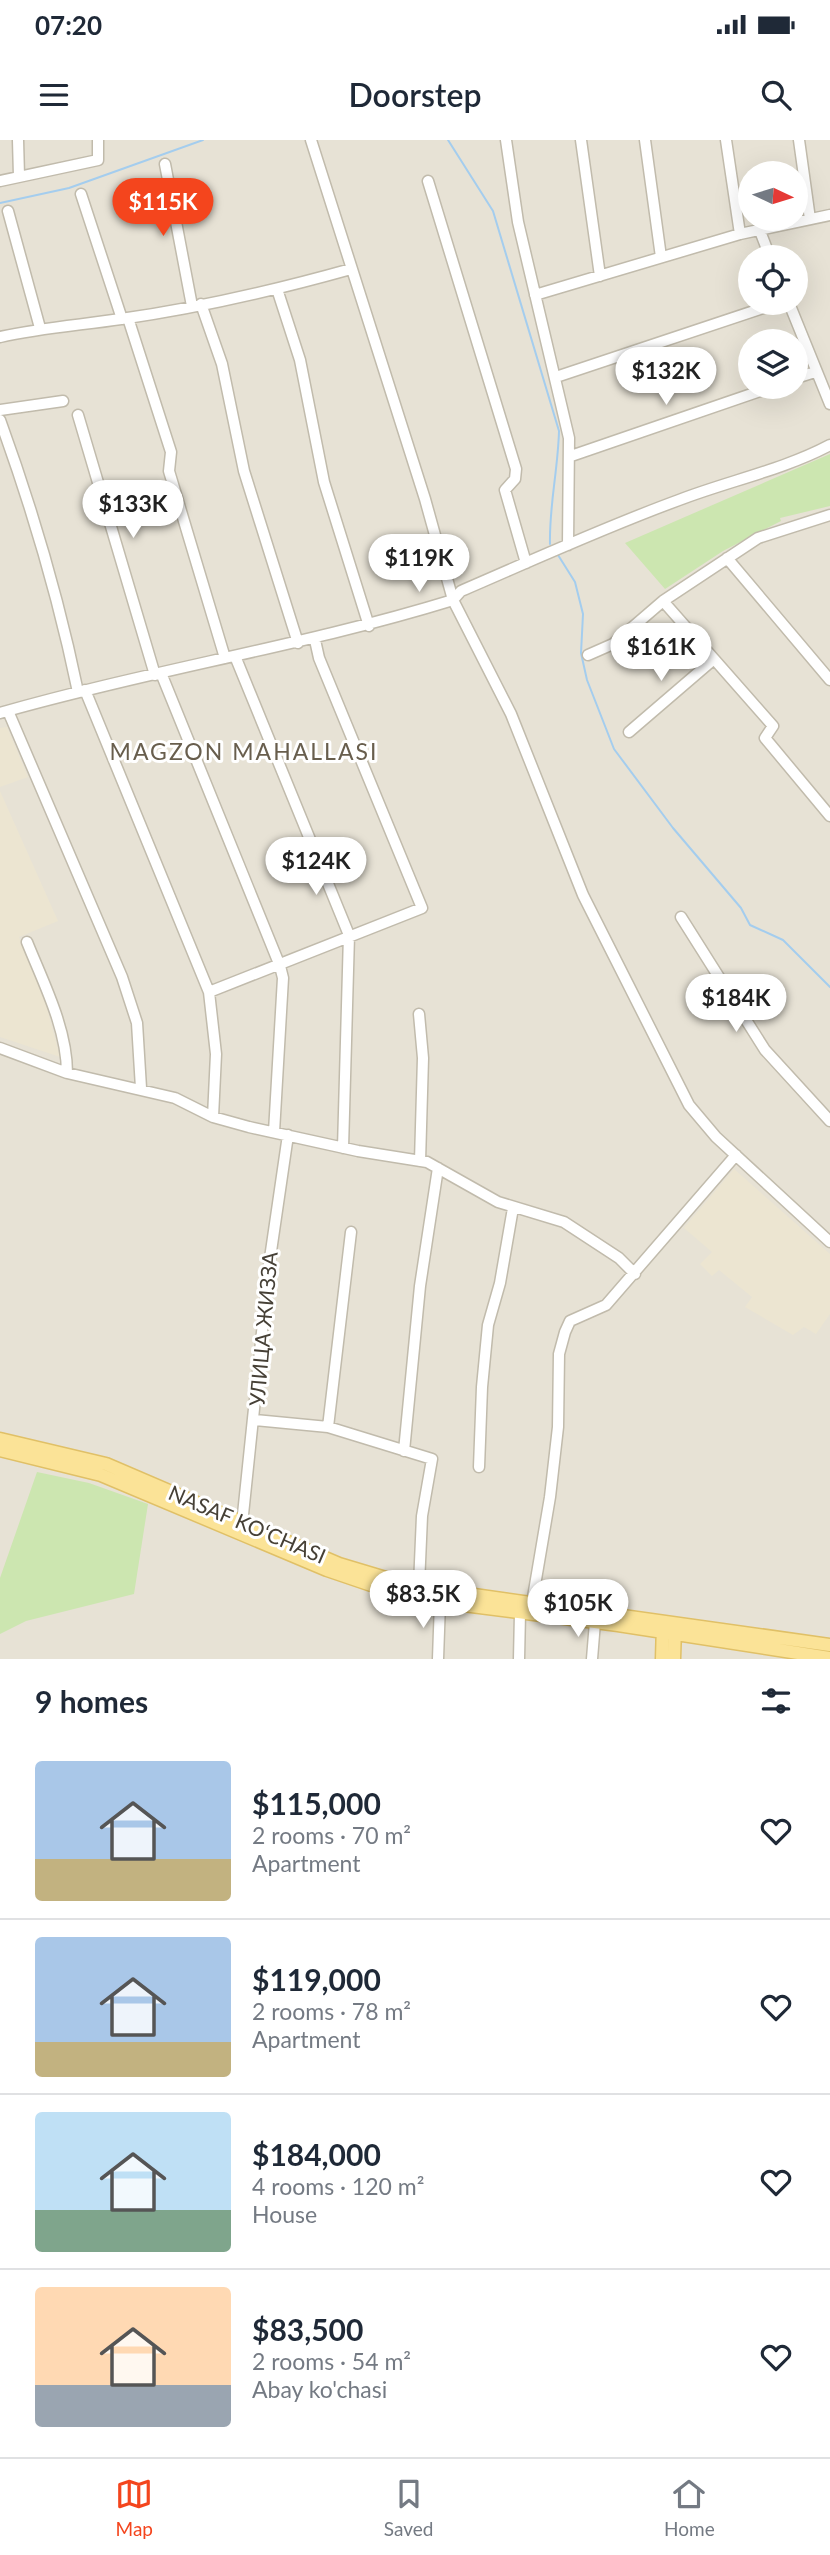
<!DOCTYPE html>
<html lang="en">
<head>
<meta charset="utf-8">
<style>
	body { margin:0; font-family:Lato,sans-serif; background:#f6f6f7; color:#1f2937; height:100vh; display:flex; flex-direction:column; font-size:26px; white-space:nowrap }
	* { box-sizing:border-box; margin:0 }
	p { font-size:23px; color:#747a83 }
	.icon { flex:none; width:38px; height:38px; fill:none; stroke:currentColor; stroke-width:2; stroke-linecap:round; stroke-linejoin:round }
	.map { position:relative; height:1519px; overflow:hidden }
	.panel { display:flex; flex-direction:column; background:#fff; flex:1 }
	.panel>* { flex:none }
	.needle { width:46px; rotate:94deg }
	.fabs { position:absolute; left:738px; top:21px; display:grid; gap:14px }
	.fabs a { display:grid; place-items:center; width:70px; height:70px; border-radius:50%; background:#fff; box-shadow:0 7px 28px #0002; font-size:35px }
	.price { position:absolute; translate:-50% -60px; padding:0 16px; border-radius:24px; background:#fff; color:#222; font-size:23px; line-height:46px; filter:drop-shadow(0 2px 4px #0008) }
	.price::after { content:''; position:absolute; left:50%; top:42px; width:21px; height:16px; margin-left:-10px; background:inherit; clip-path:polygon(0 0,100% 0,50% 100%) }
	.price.selected { background:#f4451d; color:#fff }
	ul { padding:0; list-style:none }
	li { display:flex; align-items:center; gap:21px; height:175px; padding:0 35px }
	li+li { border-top:2px solid #e0e1e3 }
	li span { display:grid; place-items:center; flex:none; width:196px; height:140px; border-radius:7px; color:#555 }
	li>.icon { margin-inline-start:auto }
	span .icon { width:84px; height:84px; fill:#fffc; stroke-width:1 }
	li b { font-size:30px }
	h2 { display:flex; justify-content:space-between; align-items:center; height:84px; padding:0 35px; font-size:30px }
	.status { display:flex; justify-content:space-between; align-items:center; height:49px; padding:0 35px; background:#fff; direction:ltr }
	.status svg { height:19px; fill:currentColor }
	header { display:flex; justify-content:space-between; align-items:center; height:91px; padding:0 35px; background:#fff; font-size:32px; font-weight:600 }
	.menu { display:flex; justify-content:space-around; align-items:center; height:98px; border-top:2px solid #e0e1e3; background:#fff; font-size:19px; color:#747a83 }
	.menu a { display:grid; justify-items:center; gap:4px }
	.menu .selected { color:#f4451d }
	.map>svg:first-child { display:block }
	.residential { fill:#e7e2d5; fill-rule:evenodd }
	.education { fill:#ece5d1 }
	.green { fill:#cce6b0 }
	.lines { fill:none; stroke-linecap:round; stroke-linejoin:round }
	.stream { stroke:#a4cdee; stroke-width:2 }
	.minor-casing { stroke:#c1bbac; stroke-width:13 }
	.major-casing { stroke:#e0c067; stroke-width:15 }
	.minor { stroke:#fff; stroke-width:10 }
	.major { stroke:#fbe397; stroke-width:12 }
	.labels { text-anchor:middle; stroke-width:6; stroke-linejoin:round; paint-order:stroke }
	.street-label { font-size:21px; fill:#464036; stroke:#fff }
	.neighbourhood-label { font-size:23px; letter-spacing:2px; fill:#685e4d; stroke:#fff }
</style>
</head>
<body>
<div class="status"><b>07:20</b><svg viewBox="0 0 49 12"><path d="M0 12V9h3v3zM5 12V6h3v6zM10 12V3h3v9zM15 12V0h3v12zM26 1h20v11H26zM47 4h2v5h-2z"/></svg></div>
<header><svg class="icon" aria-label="menu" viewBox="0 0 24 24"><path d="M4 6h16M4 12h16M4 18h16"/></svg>Doorstep<svg class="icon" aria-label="search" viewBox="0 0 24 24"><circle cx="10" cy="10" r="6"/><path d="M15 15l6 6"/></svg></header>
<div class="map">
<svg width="830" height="1519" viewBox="0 0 830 1519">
	<rect width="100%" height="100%" fill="#f3f0e7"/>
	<path class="residential" d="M0,0H830V1519H0ZM751,33H796V79H751ZM751,117H796V163H751ZM751,201H796V247H751Z"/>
	<path class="education" d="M7,587L28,637L0,647V588Z
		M0,651L58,781L19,797L45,861L60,917L0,897Z
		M734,1029L830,1114V1174L816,1194L804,1187L793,1195L745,1167L752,1157L719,1130L712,1136L700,1124L712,1112L684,1088Z"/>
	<path class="green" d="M830,314V366L780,378L781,381L723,411L665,449L625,403Z
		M37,1332L89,1343L148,1364L134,1454L26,1481L0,1494V1438Z"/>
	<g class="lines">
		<path class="stream" d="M448,0L493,71L559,291C558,330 549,366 550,404
			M0,63L69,48L203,0
			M558,415L575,442L583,474L581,513L587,540L614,609L673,688L741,768L750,785L783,800L830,847"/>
		<g class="minor-casing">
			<path id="minor" d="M18,0L19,36
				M311,0L425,359L453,460L511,574L583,755L689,965L716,997L830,1102
				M506,0L518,82L569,298L568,405
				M581,0L600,136
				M645,0L661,117
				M726,0L740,94
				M799,0L810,79
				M165,24L192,166
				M0,41L98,20V0
				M428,41L516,329L515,339L505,350L526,423
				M81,54L122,179
				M8,71L40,188
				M760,91L770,117
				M277,149L300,220L324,342L369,486
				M535,155L740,94L830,75
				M789,163L830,264
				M201,164L222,224L244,331L298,503
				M128,178L171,312L169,331L225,518
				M0,197C40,188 81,185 121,179C199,168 276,150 351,129
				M556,237L778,163
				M796,238L815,232
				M0,270L63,261
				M78,275L155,535
				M0,280C32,368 59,460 78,552
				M571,316L772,247
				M727,418L830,540
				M663,461L773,586L765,598L830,676
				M588,515L613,504L663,461L758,398L830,375
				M235,516L349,795L343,1008
				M161,533L280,826L283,838L274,992
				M85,550L209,852L216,914L213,977
				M8,571L122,837L137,883L141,948
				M0,573C150,530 304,506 453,460L461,451C533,420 605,387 679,360C728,341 783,330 830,305
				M629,592L714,519
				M681,777L765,910L830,981
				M27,802C43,842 67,888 67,933
				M209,852L422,768L319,518L315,500
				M419,874L423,918L420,1021
				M0,908L67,933L175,958L213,977L249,987L358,1011L427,1022L498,1062L564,1082L619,1118L635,1134
				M255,1280L328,1287L432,1319L422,1376L419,1445
				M328,1287L351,1092
				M404,1311L420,1146L438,1028
				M479,1327L482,1247L488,1185L500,1143L513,1068
				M242,1384L269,1125L288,995
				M532,1463L550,1357L558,1287L559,1214L565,1192L570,1181L606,1165L736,1015
				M438,1519L440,1462
				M519,1519L520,1473
				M592,1519L595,1482"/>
		</g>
		<g class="major-casing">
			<path id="major" d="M0,1299L106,1324L339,1424L389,1439L453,1452L830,1505
				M0,1310L101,1335L327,1430L383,1449L440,1462L618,1485L830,1518
				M662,1519L663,1484
				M674,1519L675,1488"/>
		</g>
		<use href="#minor" class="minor"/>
		<use href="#major" class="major"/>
	</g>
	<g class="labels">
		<g class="street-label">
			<text transform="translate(264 1189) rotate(-85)" y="7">УЛИЦА ЖИЗЗА</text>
			<text transform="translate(247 1385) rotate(23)" y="7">NASAF KO‘CHASI</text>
		</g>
		<g class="neighbourhood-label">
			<text x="244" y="620">MAGZON MAHALLASI</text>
		</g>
	</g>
</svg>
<div class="fabs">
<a><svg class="needle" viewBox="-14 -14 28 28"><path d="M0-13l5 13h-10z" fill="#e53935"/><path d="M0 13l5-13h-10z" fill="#747a83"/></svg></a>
<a><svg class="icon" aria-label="locate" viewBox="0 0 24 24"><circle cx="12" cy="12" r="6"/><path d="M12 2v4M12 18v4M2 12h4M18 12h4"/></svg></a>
<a><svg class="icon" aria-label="layers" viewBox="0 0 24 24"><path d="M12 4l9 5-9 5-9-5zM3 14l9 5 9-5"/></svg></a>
</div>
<b class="price selected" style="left:163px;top:98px">$115K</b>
<b class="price" style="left:666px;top:267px">$132K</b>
<b class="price" style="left:133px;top:400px">$133K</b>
<b class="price" style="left:419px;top:454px">$119K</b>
<b class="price" style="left:661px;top:543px">$161K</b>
<b class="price" style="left:316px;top:757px">$124K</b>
<b class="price" style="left:736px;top:894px">$184K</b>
<b class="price" style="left:423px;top:1490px">$83.5K</b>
<b class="price" style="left:578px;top:1499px">$105K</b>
</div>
<section class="panel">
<h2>9 homes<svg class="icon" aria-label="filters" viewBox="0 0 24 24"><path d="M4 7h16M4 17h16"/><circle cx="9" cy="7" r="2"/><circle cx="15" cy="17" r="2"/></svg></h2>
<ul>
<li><span style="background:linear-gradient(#a9c7e8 70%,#c2b280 0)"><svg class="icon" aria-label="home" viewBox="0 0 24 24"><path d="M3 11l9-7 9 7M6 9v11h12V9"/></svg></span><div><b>$115,000</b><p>2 rooms · 70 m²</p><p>Apartment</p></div><svg class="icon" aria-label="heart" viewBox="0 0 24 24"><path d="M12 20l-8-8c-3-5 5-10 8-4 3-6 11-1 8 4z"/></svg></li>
<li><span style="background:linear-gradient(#a9c7e8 75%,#c2b280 0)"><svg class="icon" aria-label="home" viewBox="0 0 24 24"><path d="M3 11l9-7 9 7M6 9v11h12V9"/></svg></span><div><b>$119,000</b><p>2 rooms · 78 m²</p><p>Apartment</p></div><svg class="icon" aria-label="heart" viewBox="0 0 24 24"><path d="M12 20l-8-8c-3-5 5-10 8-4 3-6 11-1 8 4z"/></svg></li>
<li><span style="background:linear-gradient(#bfe0f5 70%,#7fa58c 0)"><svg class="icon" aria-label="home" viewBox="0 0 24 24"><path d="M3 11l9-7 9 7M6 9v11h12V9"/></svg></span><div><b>$184,000</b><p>4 rooms · 120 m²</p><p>House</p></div><svg class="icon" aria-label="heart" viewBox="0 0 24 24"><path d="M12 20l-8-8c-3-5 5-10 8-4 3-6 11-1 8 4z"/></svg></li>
<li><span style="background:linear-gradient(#ffd9b3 70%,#9aa5b1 0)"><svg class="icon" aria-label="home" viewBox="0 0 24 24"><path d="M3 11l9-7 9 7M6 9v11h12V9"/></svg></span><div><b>$83,500</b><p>2 rooms · 54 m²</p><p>Abay ko'chasi</p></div><svg class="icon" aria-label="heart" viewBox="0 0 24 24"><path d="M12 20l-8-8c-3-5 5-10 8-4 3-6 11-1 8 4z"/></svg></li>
</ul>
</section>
<nav class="menu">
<a class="selected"><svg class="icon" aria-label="map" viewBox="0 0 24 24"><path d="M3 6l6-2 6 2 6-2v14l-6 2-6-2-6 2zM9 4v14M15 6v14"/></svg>Map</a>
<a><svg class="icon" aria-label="saved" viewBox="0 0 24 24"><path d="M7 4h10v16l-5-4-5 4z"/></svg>Saved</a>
<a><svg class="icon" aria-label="home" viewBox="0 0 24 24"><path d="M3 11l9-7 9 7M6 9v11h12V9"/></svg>Home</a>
</nav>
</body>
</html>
